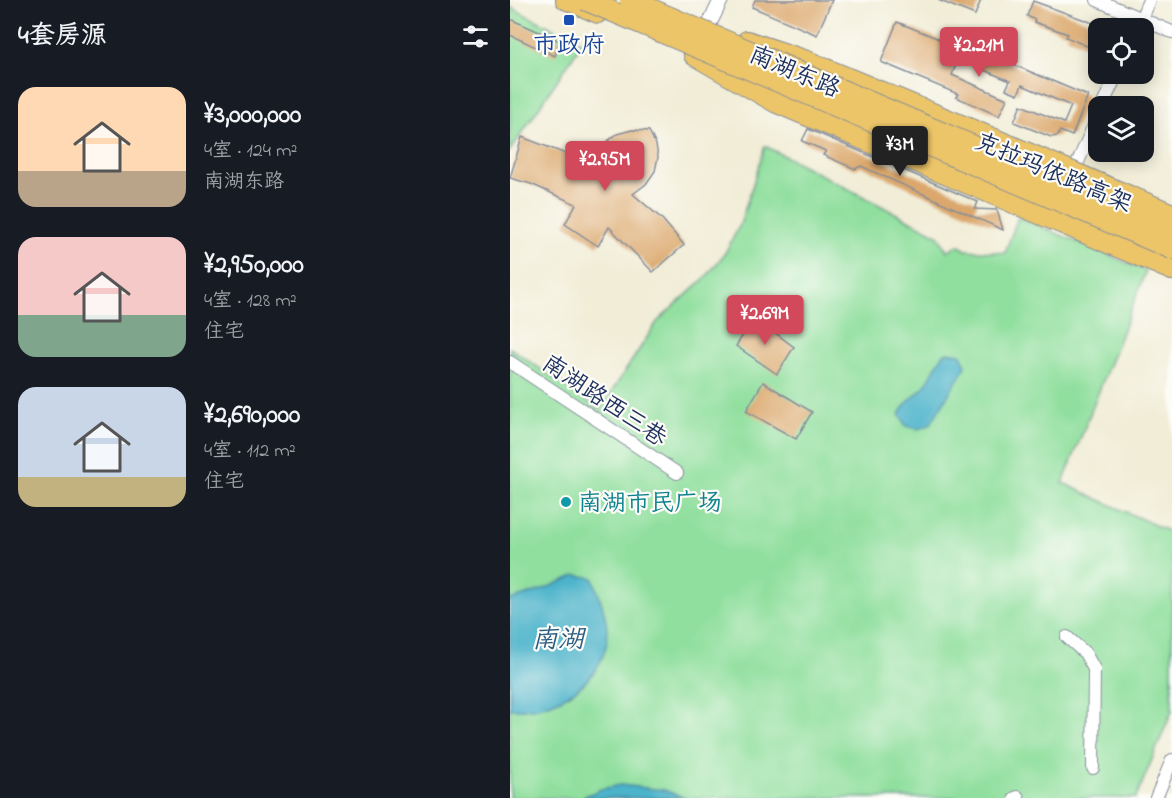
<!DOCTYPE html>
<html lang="zh">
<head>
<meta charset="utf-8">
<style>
	body { margin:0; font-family:"Indie Flower","LXGW WenKai TC",sans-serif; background:#20242c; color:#f1f3f6; height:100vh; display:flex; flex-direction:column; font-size:22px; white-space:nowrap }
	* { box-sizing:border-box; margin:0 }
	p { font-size:20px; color:#9ea1a6 }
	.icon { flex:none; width:33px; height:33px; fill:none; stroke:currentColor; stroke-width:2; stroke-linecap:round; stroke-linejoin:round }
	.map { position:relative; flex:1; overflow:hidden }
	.side { display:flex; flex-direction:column; background:#171b24; width:510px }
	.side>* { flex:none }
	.fabs { position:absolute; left:578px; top:18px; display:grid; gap:12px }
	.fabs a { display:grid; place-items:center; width:66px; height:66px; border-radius:12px; background:#171b24; box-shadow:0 3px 15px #0003; font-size:30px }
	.price { position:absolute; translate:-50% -51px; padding:0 14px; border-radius:6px; background:#d1495b; color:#fff; font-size:20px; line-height:39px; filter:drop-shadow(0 2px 3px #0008) }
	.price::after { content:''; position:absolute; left:50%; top:36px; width:18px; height:14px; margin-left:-9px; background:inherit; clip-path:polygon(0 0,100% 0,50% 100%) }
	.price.active { background:#222; color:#fff }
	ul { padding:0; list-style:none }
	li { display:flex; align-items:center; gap:18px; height:150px; padding:0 18px }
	li span { display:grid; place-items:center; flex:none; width:168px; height:120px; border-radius:18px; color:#555 }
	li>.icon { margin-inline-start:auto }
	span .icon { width:72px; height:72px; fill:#fffc; stroke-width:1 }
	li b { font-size:26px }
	h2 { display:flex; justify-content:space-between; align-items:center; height:72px; padding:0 18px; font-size:26px }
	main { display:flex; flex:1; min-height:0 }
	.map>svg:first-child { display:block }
	.green { fill:#90df9e; stroke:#56877e; stroke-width:1.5 }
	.water { fill:#4bb3ca; stroke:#337194; stroke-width:1.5 }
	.building { fill:#dba76c }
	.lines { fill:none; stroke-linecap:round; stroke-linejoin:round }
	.minor-casing { stroke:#868e9a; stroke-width:14 }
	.tertiary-casing { stroke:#868e9a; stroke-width:16 }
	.primary-casing { stroke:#868e9a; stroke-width:20 }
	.trunk-casing { stroke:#868e9a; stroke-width:22 }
	.minor { stroke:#fff; stroke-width:12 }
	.tertiary { stroke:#fff; stroke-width:14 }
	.primary { stroke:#edc569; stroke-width:18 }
	.trunk { stroke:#edc569; stroke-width:20 }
	.trunk-bridge-casing { stroke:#868e9a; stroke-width:22; stroke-linecap:butt }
	.trunk-bridge { stroke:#edc569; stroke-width:20 }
	.transit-dot { fill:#1a4fb4; stroke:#fdfcf7; stroke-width:2 }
	.culture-dot { fill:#0f9aa8; stroke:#fdfcf7; stroke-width:2 }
	.labels { text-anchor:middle; stroke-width:4.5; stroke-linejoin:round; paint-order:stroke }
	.transit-label { font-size:24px; fill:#164399; stroke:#fdfcf7 }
	.street-label { font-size:24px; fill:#1b2f5e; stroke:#fdfcf7 }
	.culture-label { font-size:24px; fill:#0d838f; stroke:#fdfcf7; text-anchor:start }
	.water-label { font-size:26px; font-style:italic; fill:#2c5d84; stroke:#fdfcf7 }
</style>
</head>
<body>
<main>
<section class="side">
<h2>4套房源<svg class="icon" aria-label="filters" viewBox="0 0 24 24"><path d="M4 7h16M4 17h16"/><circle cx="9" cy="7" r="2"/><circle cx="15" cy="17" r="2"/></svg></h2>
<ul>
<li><span style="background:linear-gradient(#ffd9b3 70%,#b9a48a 0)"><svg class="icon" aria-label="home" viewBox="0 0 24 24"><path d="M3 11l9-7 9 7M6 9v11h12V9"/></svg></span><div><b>¥3,000,000</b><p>4室 · 124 m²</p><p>南湖东路</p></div></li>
<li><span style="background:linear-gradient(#f6c9c9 65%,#7fa58c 0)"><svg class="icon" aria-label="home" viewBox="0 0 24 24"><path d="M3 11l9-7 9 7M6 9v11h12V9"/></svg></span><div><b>¥2,950,000</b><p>4室 · 128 m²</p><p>住宅</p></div></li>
<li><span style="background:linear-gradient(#c9d6e8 75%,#c2b280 0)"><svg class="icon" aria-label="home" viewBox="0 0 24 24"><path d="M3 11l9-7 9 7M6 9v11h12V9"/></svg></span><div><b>¥2,690,000</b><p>4室 · 112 m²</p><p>住宅</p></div></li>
</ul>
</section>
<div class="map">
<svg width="662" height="798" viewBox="0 0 662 798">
	<rect width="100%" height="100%" fill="#fdfcf7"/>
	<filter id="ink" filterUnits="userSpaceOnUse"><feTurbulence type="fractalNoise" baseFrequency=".0167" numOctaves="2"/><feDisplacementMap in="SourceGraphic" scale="12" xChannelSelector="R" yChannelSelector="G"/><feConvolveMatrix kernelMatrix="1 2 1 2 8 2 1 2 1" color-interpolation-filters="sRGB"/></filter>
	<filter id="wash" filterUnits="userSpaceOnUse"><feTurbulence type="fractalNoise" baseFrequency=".008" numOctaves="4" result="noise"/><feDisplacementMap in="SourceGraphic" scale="24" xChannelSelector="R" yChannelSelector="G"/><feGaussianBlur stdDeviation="1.35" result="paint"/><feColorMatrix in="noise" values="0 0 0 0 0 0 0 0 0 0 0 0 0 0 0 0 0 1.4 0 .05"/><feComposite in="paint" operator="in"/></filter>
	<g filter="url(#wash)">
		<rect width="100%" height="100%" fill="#f1edd7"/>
		<path class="green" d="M0,7L72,43L0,151Z
			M255,146L428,235L437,251L448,245L456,250L495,253L508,217L636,271L553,483L662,533V711L626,798H0V348L90,410L147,322L197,276L215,253L230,225Z"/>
		<path class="water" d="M436,352L451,354L456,366L420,425L408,429L396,426L389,414C395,402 402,399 412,389C422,378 425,363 436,352Z
			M66,575L83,578C90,597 101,626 96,646C86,688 41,711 0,709V600L32,590Z
			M111,785L154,790L175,798H71L91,789Z"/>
		<g id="blocks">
			<path class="building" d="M245,0H322L307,35L242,7Z
				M428,0H471L465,15Z
				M523,1L583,23L582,26L588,28L584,46L579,47L556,37L558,34L524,22L525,20L517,16Z
				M0,19L50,41L45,56L0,35Z
				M387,22L464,53L466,49L578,96L562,136L550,131L548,136L541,137L504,122L511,105L554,123L561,106L512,85L508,94L496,89L500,81L448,59L442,75L497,99L489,116L446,97L448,94L371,62Z
				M298,129L468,202L465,209L487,210L493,230L351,166L345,169L313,155L316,151L292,141Z
				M122,130L139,131L146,145L148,157L145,171L136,184L123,194L152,219L174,245L143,272L99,227L88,246L55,224L66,204L21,184L0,178L12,137L87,166L98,141L107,134Z
				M244,317L284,347L267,374L226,346Z
				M253,382L302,412L286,439L236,411Z"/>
		</g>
	</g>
	<g filter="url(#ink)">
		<use href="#blocks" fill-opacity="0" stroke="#868e9a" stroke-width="1.5"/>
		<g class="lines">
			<g class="minor-casing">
				<path id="minor" d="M587,0L662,32
					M627,28L639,0
					M592,106L607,74
					M561,178L588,116
					M0,362L167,473
					M557,637L575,653L584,669L583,768
					M505,798L508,797
					M646,798L662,760"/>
			</g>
			<g class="tertiary-casing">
				<path id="tertiary" d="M192,39L211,0"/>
			</g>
			<g class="primary-casing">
				<path id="primary" d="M55,0L88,14"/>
			</g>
			<g class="trunk-casing">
				<path id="trunk" d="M237,41L297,61L499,145
					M184,55L265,102L662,270"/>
			</g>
			<use href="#minor" class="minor"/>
			<use href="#tertiary" class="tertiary"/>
			<use href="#primary" class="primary"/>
			<use href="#trunk" class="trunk"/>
			<g class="trunk-bridge-casing">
				<path id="trunk-bridge" d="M75,0L662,249
					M120,0L662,230
					M499,145L662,214"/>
			</g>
			<use href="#trunk-bridge" class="trunk-bridge"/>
		</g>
	</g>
	<rect class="transit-dot" x="53" y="14" width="12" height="12" rx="3"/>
	<circle class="culture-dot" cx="56" cy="502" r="6"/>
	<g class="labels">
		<g class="transit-label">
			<text x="59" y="52">市政府</text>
		</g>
		<g class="street-label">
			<text transform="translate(285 71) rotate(23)" y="8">南湖东路</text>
			<text transform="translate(544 172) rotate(23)" y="8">克拉玛依路高架</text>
			<text transform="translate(95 400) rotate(34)" y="8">南湖路西三巷</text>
		</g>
		<g class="culture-label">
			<text x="68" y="510">南湖市民广场</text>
		</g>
		<g class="water-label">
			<text x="48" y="647">南湖</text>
		</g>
	</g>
</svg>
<div class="fabs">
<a><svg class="icon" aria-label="locate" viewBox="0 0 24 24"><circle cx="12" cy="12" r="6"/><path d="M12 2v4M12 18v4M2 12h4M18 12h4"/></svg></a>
<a><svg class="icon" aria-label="layers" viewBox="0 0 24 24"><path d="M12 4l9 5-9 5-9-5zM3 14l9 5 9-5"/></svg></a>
</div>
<b class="price" style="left:469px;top:78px">¥2.21M</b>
<b class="price active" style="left:390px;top:177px">¥3M</b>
<b class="price" style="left:95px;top:192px">¥2.95M</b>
<b class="price" style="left:255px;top:346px">¥2.69M</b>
</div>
</main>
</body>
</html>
